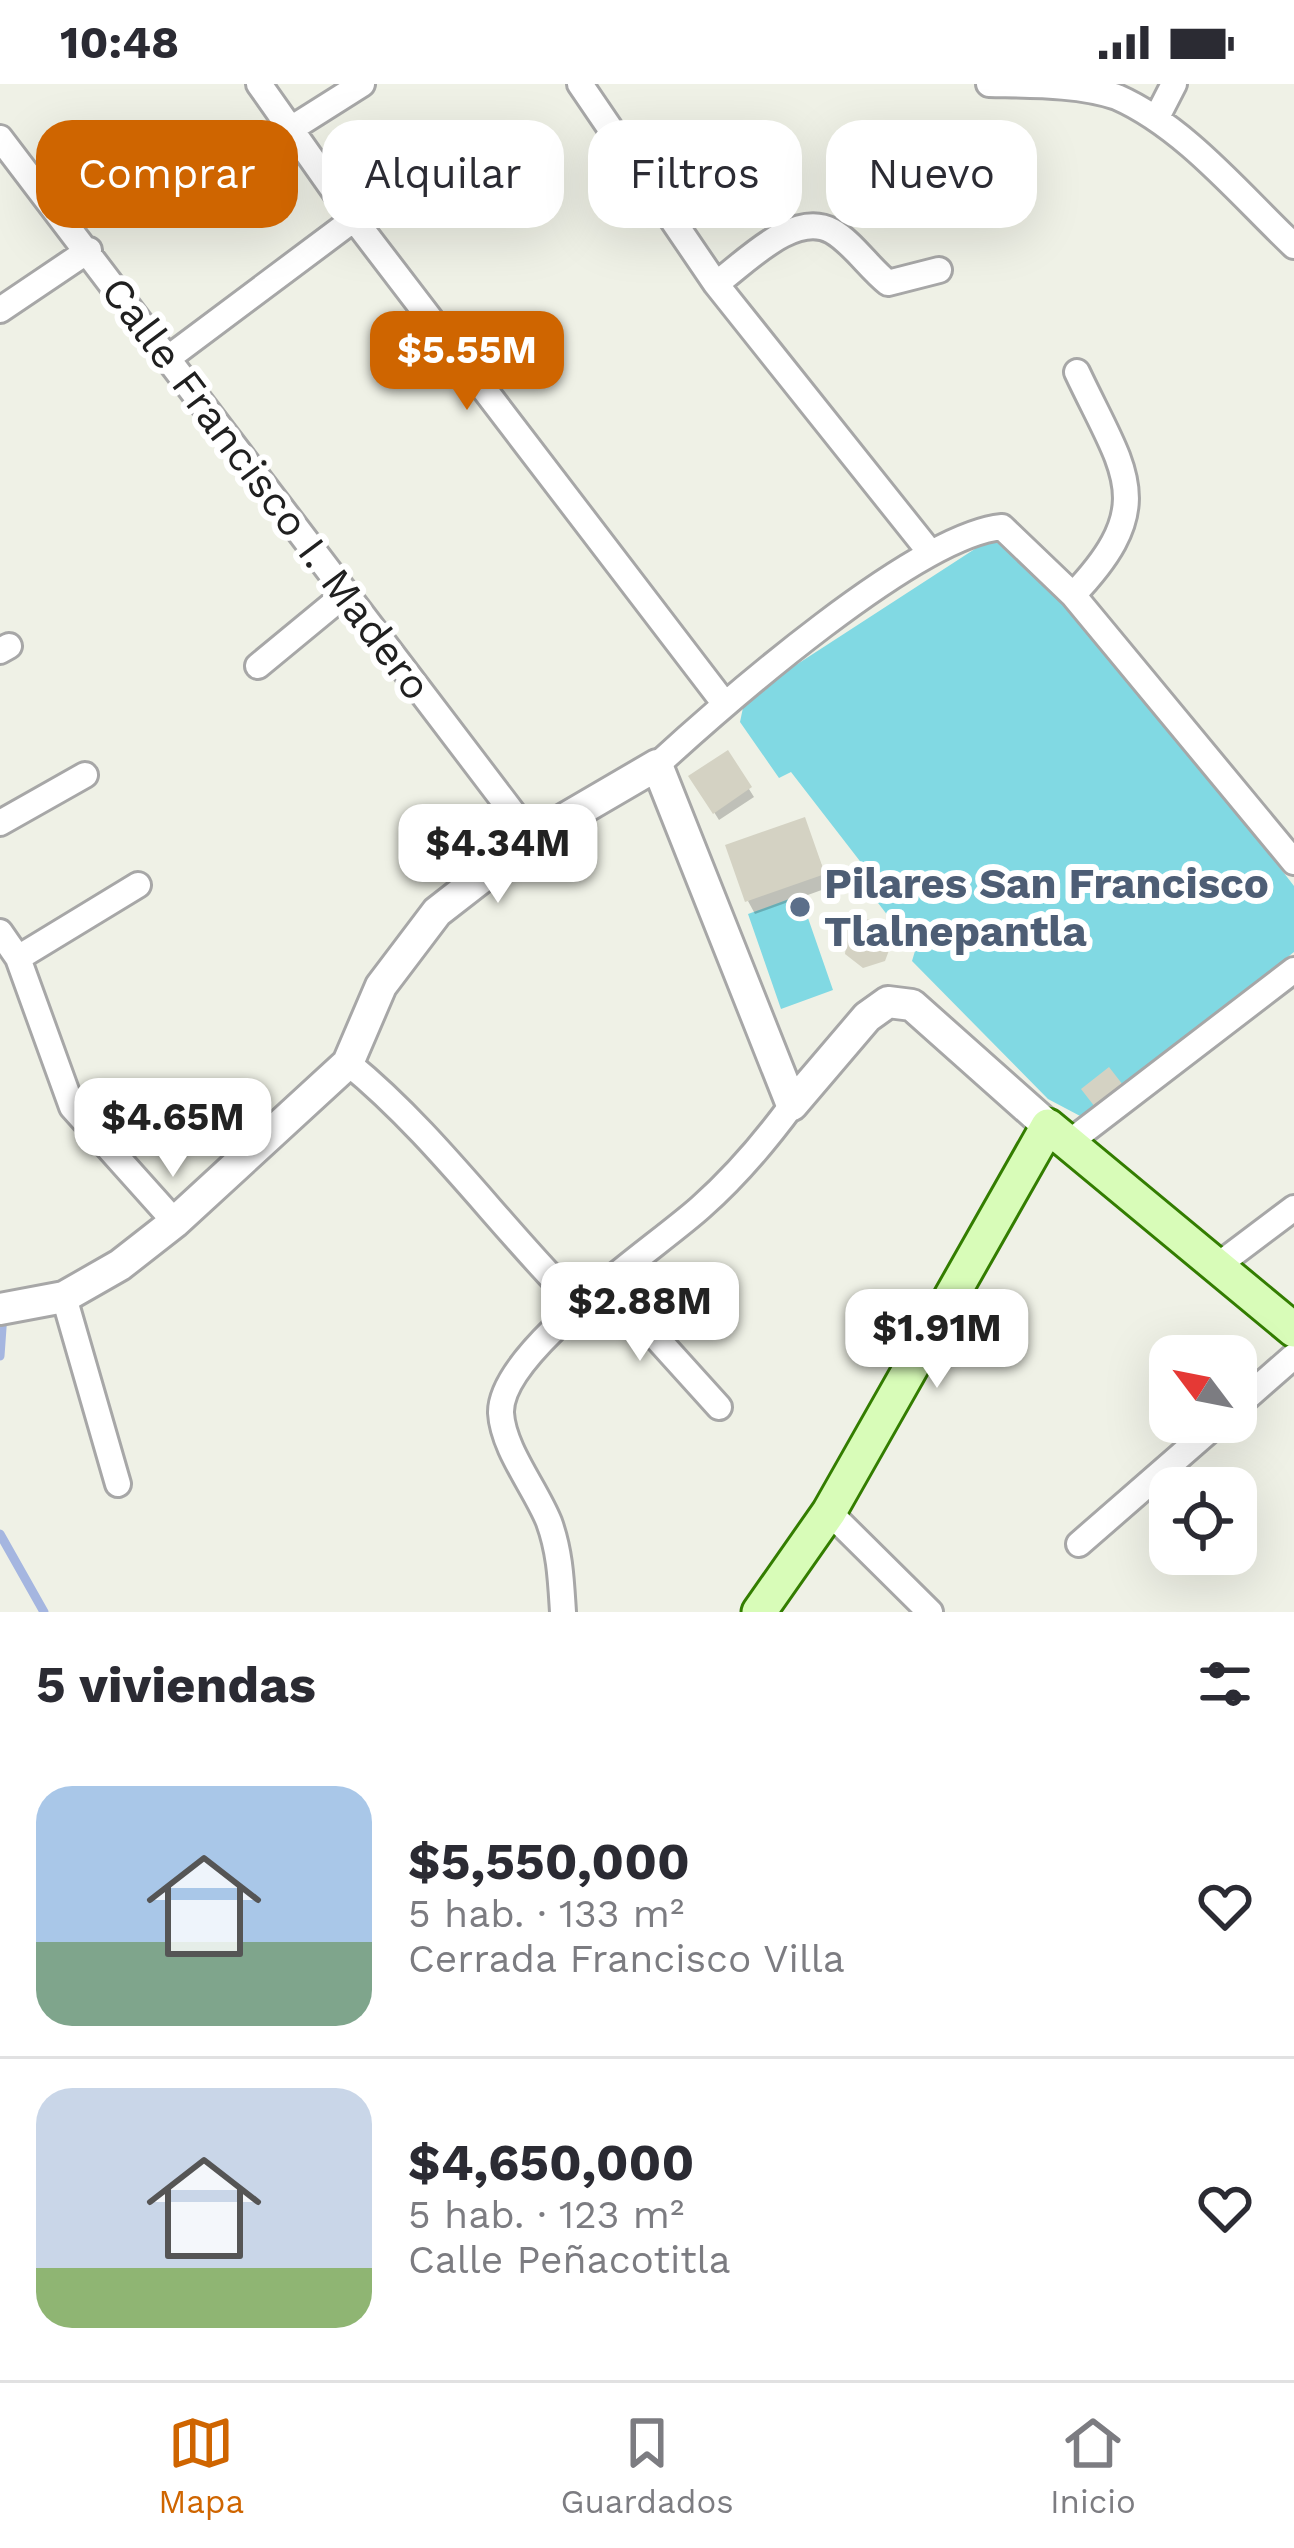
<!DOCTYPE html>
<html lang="es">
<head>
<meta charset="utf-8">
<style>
	body { margin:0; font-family:"Work Sans",sans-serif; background:#f7f7f7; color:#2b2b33; height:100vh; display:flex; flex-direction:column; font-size:45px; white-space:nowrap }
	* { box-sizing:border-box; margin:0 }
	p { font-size:39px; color:#7c7c81 }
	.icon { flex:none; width:66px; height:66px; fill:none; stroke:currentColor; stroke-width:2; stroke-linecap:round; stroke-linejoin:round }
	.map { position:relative; height:1528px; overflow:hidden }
	.side { display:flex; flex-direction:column; background:#fff; flex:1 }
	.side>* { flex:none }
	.hud { position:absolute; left:36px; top:36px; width:1224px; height:108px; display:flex; gap:24px }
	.needle { width:78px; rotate:302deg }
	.fabs { position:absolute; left:1149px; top:1251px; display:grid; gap:24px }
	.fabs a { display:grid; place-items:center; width:108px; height:108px; border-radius:24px; background:#fff; box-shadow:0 12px 48px #0002; font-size:60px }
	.price { position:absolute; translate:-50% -102px; padding:0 27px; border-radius:24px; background:#fff; color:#222; font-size:39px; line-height:78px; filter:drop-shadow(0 3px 6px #0008) }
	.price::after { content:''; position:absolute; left:50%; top:72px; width:36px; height:27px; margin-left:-18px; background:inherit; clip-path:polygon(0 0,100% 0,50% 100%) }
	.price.on { background:#cf6500; color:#fff }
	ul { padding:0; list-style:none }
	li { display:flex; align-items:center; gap:36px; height:300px; padding:0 36px }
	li+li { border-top:3px solid #e1e1e2 }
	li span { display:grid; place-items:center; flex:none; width:336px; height:240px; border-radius:36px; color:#555 }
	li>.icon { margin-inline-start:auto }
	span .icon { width:144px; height:144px; fill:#fffc; stroke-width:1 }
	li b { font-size:51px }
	h2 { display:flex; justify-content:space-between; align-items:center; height:144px; padding:0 36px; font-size:51px }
	.chip { padding:0 42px; border-radius:36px; background:#fff; box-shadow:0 12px 48px #0002; font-size:42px; line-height:108px }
	.chip.on { background:#cf6500; color:#fff }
	.status { display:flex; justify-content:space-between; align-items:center; height:84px; padding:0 60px; background:#fff; direction:ltr }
	.status svg { height:33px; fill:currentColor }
	.dock { display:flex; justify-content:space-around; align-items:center; height:168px; border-top:3px solid #e1e1e2; background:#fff; font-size:33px; color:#7c7c81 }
	.dock a { display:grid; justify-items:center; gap:6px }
	.dock .on { color:#cf6500 }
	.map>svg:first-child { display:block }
	.pitch { fill:#81d9e3 }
	.shadow { fill:#0003 }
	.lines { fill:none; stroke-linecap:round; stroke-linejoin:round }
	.stream { stroke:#a5b6e0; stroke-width:9 }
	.building { fill:#d4d2c3 }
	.minor-casing { stroke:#a7a7a7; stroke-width:30 }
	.tertiary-casing { stroke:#a7a7a7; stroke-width:36 }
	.secondary-casing { stroke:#337d00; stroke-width:39 }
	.minor { stroke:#fff; stroke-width:24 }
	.tertiary { stroke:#fff; stroke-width:30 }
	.secondary { stroke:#d8fcb8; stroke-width:33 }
	.service-dot { fill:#5c6f8a; stroke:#fff; stroke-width:4.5 }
	.labels { text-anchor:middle; stroke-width:12; stroke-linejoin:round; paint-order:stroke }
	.street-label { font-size:42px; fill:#202020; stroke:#fff }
	.service-label { font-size:42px; font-weight:bold; fill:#4e5e75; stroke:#fff; text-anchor:start }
</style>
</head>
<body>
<div class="status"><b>10:48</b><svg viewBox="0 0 49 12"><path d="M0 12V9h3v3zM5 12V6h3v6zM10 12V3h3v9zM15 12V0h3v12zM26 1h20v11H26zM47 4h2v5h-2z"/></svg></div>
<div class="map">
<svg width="1294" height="1528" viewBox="0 0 1294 1528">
	<rect width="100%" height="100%" fill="#eff1e6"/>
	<path class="pitch" d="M1001,448H1019L1294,802V868L1082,1033L1048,1015L912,877L915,867L865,802L873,794L791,688L779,694L740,638L745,614Z
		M800,811L833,906L781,925L748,830Z"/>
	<path class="shadow" d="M727,670L754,713L719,736L692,693Z
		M804,736L830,803L755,830L748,817Z"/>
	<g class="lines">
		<path class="stream" d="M0,1272L3,1230
			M0,1450L44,1528"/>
	</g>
	<path class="building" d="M728,666L752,703L713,730L688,692Z
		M805,733L825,790L745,818L725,761Z
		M872,835L886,845L891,861L885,877L863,884L845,870L847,851L840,839Z
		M1109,983L1123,1001L1095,1023L1081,1005Z"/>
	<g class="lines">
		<g class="minor-casing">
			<path id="minor" d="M259,0L354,135L724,619
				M580,0L716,200L929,467
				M989,0C1030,1 1079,0 1117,13C1185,43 1241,112 1294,162
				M1156,35L1174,0
				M294,43L362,0
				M0,54L532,754
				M716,200C745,179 794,126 832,147C852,158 869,184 888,199L939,186
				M0,226L89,166
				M171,272L354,135
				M1073,511C1160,420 1124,388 1077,288
				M0,567L9,562
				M258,582L344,511
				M657,681C726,618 916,451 1002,443L1073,511L1294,778
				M0,739L85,691
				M0,848L18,874L72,1023L175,1138
				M18,874L138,801
				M348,979C434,1049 500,1143 578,1221
				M1071,1057L1294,886
				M1217,1182L1294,1124
				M606,1198L719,1323
				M64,1213L118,1400
				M1236,1323L1294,1272
				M829,1428L930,1528
				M1079,1460L1219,1338
				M563,1528C561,1497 560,1468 549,1438C536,1405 503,1365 501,1329C499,1267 656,1164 701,1123C736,1092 764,1059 792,1021"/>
		</g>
		<g class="tertiary-casing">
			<path id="tertiary" d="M0,1225L64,1213L120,1181L175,1138L348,979L381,902L437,828L532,754L657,681L792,1021L867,933L888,918L912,921L1048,1042"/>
		</g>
		<g class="secondary-casing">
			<path id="secondary" d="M759,1528L829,1428L1048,1042L1294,1246"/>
		</g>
		<use href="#minor" class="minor"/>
		<use href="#tertiary" class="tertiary"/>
		<use href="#secondary" class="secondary"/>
	</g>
	<circle class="service-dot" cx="800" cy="823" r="12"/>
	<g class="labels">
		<g class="street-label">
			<text transform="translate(267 404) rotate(53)" y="15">Calle Francisco I. Madero</text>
		</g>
		<g class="service-label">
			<text x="824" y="814">Pilares San Francisco<tspan x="824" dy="48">Tlalnepantla</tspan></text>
		</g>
	</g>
</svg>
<div class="fabs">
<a><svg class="needle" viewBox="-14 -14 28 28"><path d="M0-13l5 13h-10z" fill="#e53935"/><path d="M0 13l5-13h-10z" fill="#7c7c81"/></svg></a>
<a><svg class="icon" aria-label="locate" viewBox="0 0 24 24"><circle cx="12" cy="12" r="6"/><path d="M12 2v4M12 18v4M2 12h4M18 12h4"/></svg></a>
</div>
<b class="price on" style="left:467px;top:329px">$5.55M</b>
<b class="price" style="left:498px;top:822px">$4.34M</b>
<b class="price" style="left:173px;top:1096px">$4.65M</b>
<b class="price" style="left:640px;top:1280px">$2.88M</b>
<b class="price" style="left:937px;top:1307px">$1.91M</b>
<div class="hud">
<a class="chip on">Comprar</a>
<a class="chip">Alquilar</a>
<a class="chip">Filtros</a>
<a class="chip">Nuevo</a>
</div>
</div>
<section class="side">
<h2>5 viviendas<svg class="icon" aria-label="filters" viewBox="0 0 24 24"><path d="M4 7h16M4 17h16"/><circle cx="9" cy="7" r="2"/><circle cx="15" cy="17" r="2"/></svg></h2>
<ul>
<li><span style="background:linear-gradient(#a9c7e8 65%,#7fa58c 0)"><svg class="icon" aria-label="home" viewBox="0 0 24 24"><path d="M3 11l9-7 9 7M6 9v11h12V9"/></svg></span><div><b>$5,550,000</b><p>5 hab. · 133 m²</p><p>Cerrada Francisco Villa</p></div><svg class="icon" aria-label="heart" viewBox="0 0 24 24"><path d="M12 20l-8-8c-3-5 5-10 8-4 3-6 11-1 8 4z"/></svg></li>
<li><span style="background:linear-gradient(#c9d6e8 75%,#8fb573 0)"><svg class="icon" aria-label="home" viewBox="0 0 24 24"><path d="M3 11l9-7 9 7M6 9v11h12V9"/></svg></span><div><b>$4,650,000</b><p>5 hab. · 123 m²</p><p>Calle Peñacotitla</p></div><svg class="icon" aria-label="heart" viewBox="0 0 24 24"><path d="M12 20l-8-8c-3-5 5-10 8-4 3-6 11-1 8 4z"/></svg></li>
</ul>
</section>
<nav class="dock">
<a class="on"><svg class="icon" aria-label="map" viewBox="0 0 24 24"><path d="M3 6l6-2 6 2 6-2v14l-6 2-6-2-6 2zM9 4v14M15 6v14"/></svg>Mapa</a>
<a><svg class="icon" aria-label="saved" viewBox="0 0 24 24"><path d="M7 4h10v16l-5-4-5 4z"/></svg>Guardados</a>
<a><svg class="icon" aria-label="home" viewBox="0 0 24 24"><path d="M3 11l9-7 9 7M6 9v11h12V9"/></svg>Inicio</a>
</nav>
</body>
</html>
